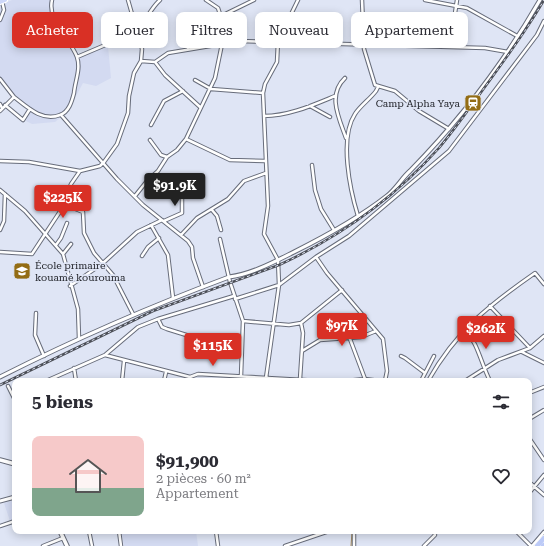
<!DOCTYPE html>
<html lang="fr">
<head>
<meta charset="utf-8">
<style>
	body { margin:0; font-family:"Roboto Serif",serif; background:#f2f2f3; color:#2b2b33; height:100vh; display:flex; flex-direction:column; font-size:15px; white-space:nowrap }
	* { box-sizing:border-box; margin:0 }
	p { font-size:13px; color:#7c7c81 }
	.icon { flex:none; width:22px; height:22px; fill:none; stroke:currentColor; stroke-width:2; stroke-linecap:round; stroke-linejoin:round }
	.map { position:relative; flex:1; overflow:hidden }
	.sheet { position:absolute; left:12px; top:378px; width:520px; height:156px; display:flex; flex-direction:column; background:#fff; border-radius:8px; box-shadow:0 2px 10px #0003 }
	.sheet>* { flex:none }
	.guide { position:absolute; left:12px; top:12px; width:520px; height:36px; display:flex; gap:8px }
	.price { position:absolute; translate:-50% -34px; padding:0 9px; border-radius:4px; background:#d93025; color:#fff; font-size:13px; line-height:26px; filter:drop-shadow(0 1px 2px #0008) }
	.price::after { content:''; position:absolute; left:50%; top:24px; width:12px; height:9px; margin-left:-6px; background:inherit; clip-path:polygon(0 0,100% 0,50% 100%) }
	.price.active { background:#222; color:#fff }
	ul { padding:0; list-style:none }
	li { display:flex; align-items:center; gap:12px; height:100px; padding:0 20px }
	li+li { border-top:1px solid #e1e1e2 }
	li span { display:grid; place-items:center; flex:none; width:112px; height:80px; border-radius:8px; color:#555 }
	li>.icon { margin-inline-start:auto }
	span .icon { width:48px; height:48px; fill:#fffc; stroke-width:1 }
	li b { font-size:17px }
	h2 { display:flex; justify-content:space-between; align-items:center; height:48px; padding:0 20px; font-size:17px }
	.chip { padding:0 14px; border-radius:8px; background:#fff; box-shadow:0 2px 10px #0003; font-size:14px; line-height:36px }
	.chip.active { background:#d93025; color:#fff }
	.map>svg:first-child { display:block }
	.built { fill:#d3daf1 }
	.lines { fill:none; stroke-linecap:round; stroke-linejoin:round }
	.stream { stroke:#ac8e59; stroke-width:1 }
	.minor-casing { stroke:#676c7a; stroke-width:4.5 }
	.tertiary-casing { stroke:#676c7a; stroke-width:5 }
	.secondary-casing { stroke:#676c7a; stroke-width:5.5 }
	.primary-casing { stroke:#fff; stroke-width:6 }
	.trunk-casing { stroke:#fff; stroke-width:6 }
	.minor { stroke:#fff; stroke-width:2.5 }
	.tertiary { stroke:#fff; stroke-width:3 }
	.secondary { stroke:#fff; stroke-width:3.5 }
	.primary { stroke:#cdd7f9; stroke-width:4 }
	.trunk { stroke:#bccaf7; stroke-width:4.5 }
	.rail-casing { stroke:#4c4f57; stroke-width:2.5 }
	.rail { stroke:#dfe5f5; stroke-width:1; stroke-dasharray:3; stroke-linecap:butt }
	.labels { text-anchor:middle; stroke-width:3.5; stroke-linejoin:round; paint-order:stroke }
	.poi-label { font-size:10px; fill:#212329; stroke:#dfe5f5; text-anchor:end }
</style>
</head>
<body>
<div class="map">
<svg width="544" height="546" viewBox="0 0 544 546">
	<rect width="100%" height="100%" fill="#dfe5f5"/>
	<path class="built" d="M12,0H53L52,12L79,55L108,46L111,78L96,86L83,83L68,111L55,122L32,124L26,121L28,110L10,94L0,80V5Z
		M15,500V518L10,521L4,503Z
		M121,531H196L198,546H124Z"/>
	<g class="lines">
		<path class="stream" d="M351,546L352,532"/>
		<g class="minor-casing">
			<path id="minor" d="M206,0L218,8L229,42
				M362,0L364,49L375,85L395,91L419,111L449,129
				M425,0L467,8L519,37
				M0,20L4,10L2,1
				M137,29C147,20 150,9 160,0
				M414,46L415,27
				M450,46L457,0
				M188,49L187,38L194,30L207,26L213,20L254,0
				M77,57L110,43L115,44
				M141,61L155,62L168,53L240,41L485,48L508,52
				M155,62L165,75L200,107
				M345,78C327,95 339,118 346,138
				M0,79L14,97L0,111
				M195,80L211,89L263,93
				M14,97C27,107 42,122 60,115C69,112 72,101 74,93C75,81 81,69 77,57C70,38 47,22 52,0
				M0,104L2,108
				M5,105L23,120L30,109
				M310,106L330,117
				M61,115L117,179L143,205L188,241L192,247L193,258L203,287
				M264,116C289,116 313,105 335,96
				M151,125L164,101L183,91
				M186,139L230,160L265,161
				M150,140L161,155L167,157
				M0,161L29,162L80,171L100,166L104,162L117,144L128,113L129,96L134,73L141,61L142,49L128,0
				M312,165L315,190L321,209L334,230
				M0,190L25,211L63,254L78,309L79,338
				M135,196L147,181L158,171L167,157L177,150L186,139L215,78L222,44
				M63,204L83,212L84,233L94,253L113,275L133,314
				M212,210L217,216L221,230
				M358,216C350,190 339,138 355,114C360,106 370,99 376,91L378,87
				M164,221L182,213V189
				M151,225L168,255L173,298
				M0,230L4,221L5,194
				M181,235L197,218L228,199L244,181L266,173
				M220,239L230,282L243,321L241,376
				M56,245L61,238L67,223
				M0,252L32,254L61,210L71,184L80,171
				M63,254L71,244
				M142,256L148,247L159,238
				M316,257L327,273L383,339L387,371L385,381
				M70,286L102,264L137,232L162,220
				M235,299L279,285L316,257L349,236L449,151L537,35L544,21
				M490,306L530,348
				M36,313L35,335L44,356
				M158,319L162,327L167,329L241,352
				M243,321L289,325L301,323L342,290
				M465,329C478,344 481,363 490,381
				M350,339L365,379
				M302,351L320,340L361,337L376,331
				M522,352L544,363
				M105,355L190,377L198,374L321,381
				M401,356L405,358L425,373
				M74,368L76,381
				M266,378L279,285L278,260L264,234L268,206L263,93L265,84L277,62L278,41L298,0
				M300,379L303,333L301,323
				M46,381L105,355L138,327L158,319L234,296
				M122,381L124,361
				M164,381L166,372
				M346,381L365,379L380,381
				M421,381L434,356
				M428,381C456,331 489,305 535,273L544,284
				M465,381L498,360L530,348L544,336
				M8,386L14,398
				M529,393L544,387
				M529,419L544,410
				M529,438L544,460
				M529,482L544,495
				M529,493L544,475
				M0,526L15,521
				M89,531L92,546
				M119,531L121,546
				M216,531L218,546
				M516,531L531,546
				M43,546L63,538
				M285,546L329,531
				M354,546V531
				M424,546L435,535L434,531
				M532,546L544,532"/>
		</g>
		<g class="tertiary-casing">
			<path id="tertiary" d="M0,377C75,339 151,306 229,277C252,274 274,262 294,252C326,236 359,218 387,196C396,189 402,178 410,171C459,121 505,61 540,0
				M0,501L15,497"/>
		</g>
		<g class="secondary-casing">
			<path id="secondary" d="M0,460L15,464
				M60,531L67,546"/>
		</g>
		<g class="primary-casing">
			<path id="primary" d="M0,2L5,0"/>
		</g>
		<g class="trunk-casing">
			<path id="trunk" d="M537,546L544,538
				M543,546L544,545"/>
		</g>
		<use href="#minor" class="minor"/>
		<use href="#tertiary" class="tertiary"/>
		<use href="#secondary" class="secondary"/>
		<use href="#primary" class="primary"/>
		<use href="#trunk" class="trunk"/>
		<g class="rail-casing">
			<path id="rail" d="M0,385L153,311L279,265C340,237 394,198 439,148C457,127 473,103 490,80C509,54 528,28 544,0"/>
		</g>
		<use href="#rail" class="rail"/>
	</g>
	<defs>
		<g id="station-square" transform="scale(0.9)"><rect x="-9" y="-9" width="18" height="18" rx="4" fill="#936c14" stroke="#dfe5f5"/><path d="M-3-6H3Q5-6 5-4V2Q5 4 3 4L4.5 6H3L1.5 4h-3L-3 6H-4.5L-3 4Q-5 4-5 2V-4Q-5-6-3-6ZM-3.5-4v3h7v-3ZM-3.5 1v1.5H-2V1ZM2 1v1.5H3.5V1Z" fill="#fff"/></g>
		<g id="school-square" transform="scale(0.9)"><rect x="-9" y="-9" width="18" height="18" rx="4" fill="#936c14" stroke="#dfe5f5"/><path d="M0-5L7-2L0 1L-7-2ZM-4 1L0 2.5L4 1V4Q0 6-4 4Z" fill="#fff"/></g>
	</defs>
	<g fill-rule="evenodd">
		<use href="#station-square" x="473" y="103"/>
		<use href="#school-square" x="22" y="271"/>
	</g>
	<g class="labels">
		<g class="poi-label">
			<text x="460" y="107">Camp Alpha Yaya</text>
			<text x="35" y="269" text-anchor="start">École primaire<tspan x="35" dy="12">kouamé kourouma</tspan></text>
		</g>
	</g>
</svg>
<b class="price active" style="left:175px;top:207px">$91.9K</b>
<b class="price" style="left:63px;top:219px">$225K</b>
<b class="price" style="left:342px;top:347px">$97K</b>
<b class="price" style="left:486px;top:350px">$262K</b>
<b class="price" style="left:213px;top:367px">$115K</b>
<div class="guide">
<a class="chip active">Acheter</a>
<a class="chip">Louer</a>
<a class="chip">Filtres</a>
<a class="chip">Nouveau</a>
<a class="chip">Appartement</a>
</div>
<section class="sheet">
<h2>5 biens<svg class="icon" aria-label="filters" viewBox="0 0 24 24"><path d="M4 7h16M4 17h16"/><circle cx="9" cy="7" r="2"/><circle cx="15" cy="17" r="2"/></svg></h2>
<ul>
<li><span style="background:linear-gradient(#f6c9c9 65%,#7fa58c 0)"><svg class="icon" aria-label="home" viewBox="0 0 24 24"><path d="M3 11l9-7 9 7M6 9v11h12V9"/></svg></span><div><b>$91,900</b><p>2 pièces · 60 m²</p><p>Appartement</p></div><svg class="icon" aria-label="heart" viewBox="0 0 24 24"><path d="M12 20l-8-8c-3-5 5-10 8-4 3-6 11-1 8 4z"/></svg></li>
</ul>
</section>
</div>
</body>
</html>
